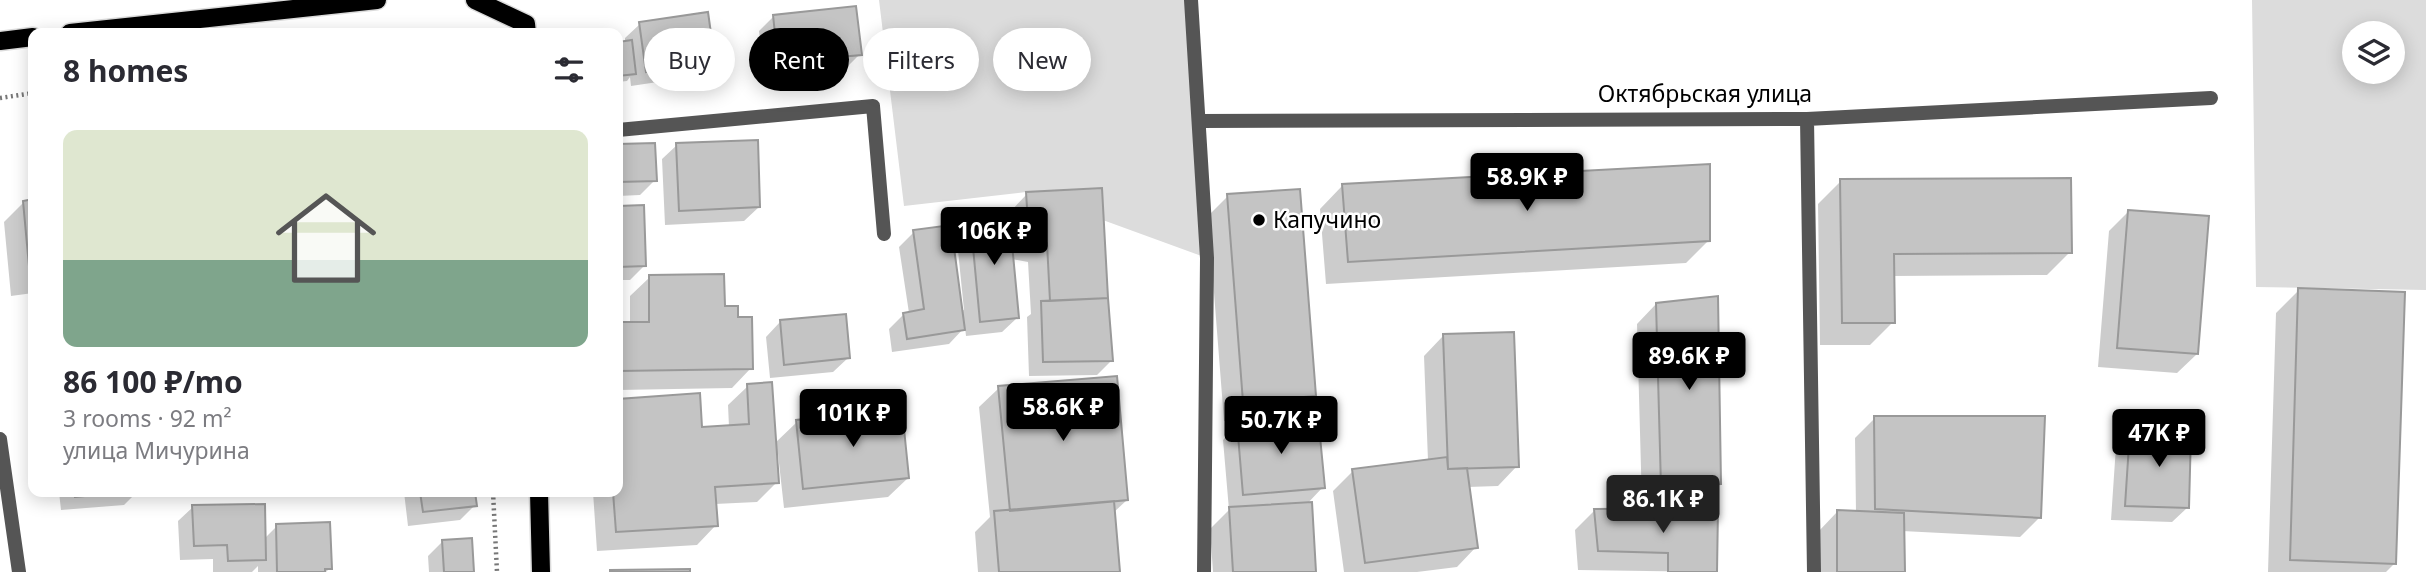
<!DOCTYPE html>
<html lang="en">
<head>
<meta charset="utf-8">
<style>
	body { margin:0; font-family:"Noto Sans",sans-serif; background:#f2f2f3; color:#2b2b33; height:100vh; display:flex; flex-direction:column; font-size:26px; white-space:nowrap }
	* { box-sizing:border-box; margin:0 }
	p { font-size:23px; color:#7c7c81 }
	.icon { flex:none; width:38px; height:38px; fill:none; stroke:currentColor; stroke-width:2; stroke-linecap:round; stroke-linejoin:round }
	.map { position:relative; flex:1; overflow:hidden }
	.drawer { position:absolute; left:28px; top:28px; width:595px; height:469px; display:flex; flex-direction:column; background:#fff; border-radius:14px; box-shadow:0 4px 18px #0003 }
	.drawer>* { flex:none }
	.guide { position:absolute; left:644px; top:28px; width:665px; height:63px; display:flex; gap:14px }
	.buttons { position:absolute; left:2342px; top:21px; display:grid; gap:14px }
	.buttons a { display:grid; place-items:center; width:63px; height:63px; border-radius:50%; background:#fff; box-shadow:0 4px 18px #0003; font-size:35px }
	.price { position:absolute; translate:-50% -60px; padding:0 16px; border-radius:7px; background:#000; color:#fff; font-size:23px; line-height:46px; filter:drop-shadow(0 2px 4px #0008) }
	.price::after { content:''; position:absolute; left:50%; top:42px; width:21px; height:16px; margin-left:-10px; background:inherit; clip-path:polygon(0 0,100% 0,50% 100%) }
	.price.active { background:#222; color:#fff }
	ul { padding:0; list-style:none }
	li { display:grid; align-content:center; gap:14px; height:371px; padding:0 35px }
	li+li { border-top:2px solid #e1e1e2 }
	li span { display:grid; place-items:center; height:217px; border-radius:14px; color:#555 }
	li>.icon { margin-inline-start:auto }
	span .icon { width:126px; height:126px; fill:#fffc; stroke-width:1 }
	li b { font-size:30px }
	h2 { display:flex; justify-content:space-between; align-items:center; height:84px; padding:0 35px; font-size:30px }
	.pill { padding:0 24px; border-radius:32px; background:#fff; box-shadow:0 4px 18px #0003; font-size:24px; line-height:63px }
	.pill.active { background:#000; color:#fff }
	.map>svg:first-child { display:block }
	.green { fill:#dcdcdc; fill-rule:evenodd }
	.shadow { fill:#0003 }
	.building { fill:#c4c4c4; stroke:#999; stroke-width:2 }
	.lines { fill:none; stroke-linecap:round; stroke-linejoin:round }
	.primary-casing { stroke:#dbdbdb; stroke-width:21 }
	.path { stroke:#777; stroke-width:4.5; stroke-dasharray:2 3.5; stroke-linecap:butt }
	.minor { stroke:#555; stroke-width:14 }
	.tertiary { stroke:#555; stroke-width:14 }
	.primary { stroke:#000; stroke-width:18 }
	.poi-dot { fill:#000; stroke:#fff; stroke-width:2.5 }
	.labels { text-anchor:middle; stroke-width:5; stroke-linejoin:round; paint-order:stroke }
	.street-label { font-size:23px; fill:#000; stroke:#fff }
	.poi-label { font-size:23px; fill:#000; stroke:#fff; text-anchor:start }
</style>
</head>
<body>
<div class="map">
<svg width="2426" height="572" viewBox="0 0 2426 572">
	<rect width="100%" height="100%" fill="#fff"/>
	<path class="green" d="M879,0H1190L1207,258L1026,192L904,206Z
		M2252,0H2426V290L2256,287ZM2354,33H2392V72H2354Z"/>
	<path class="shadow" d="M774,16L860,54L845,69L800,73L799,63L763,66L759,31Z
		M640,24L713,62L698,76L631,86L630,77L627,81L618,82V44L625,43V38Z
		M654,145L655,180L640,195L618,196V146Z
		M677,145L759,207L744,221L665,225L662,159Z
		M1841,181L2070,252L2047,275L1893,276V322L1870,345H1820L1818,204Z
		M1342,186L1708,241L1686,263L1326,284L1320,209Z
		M1027,194L1111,361L1097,375L1029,376L1027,317L1031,314L1028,262L1012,259L1017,318L1002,332L966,336L965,327L949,344L892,352L889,329L904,314L909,313L899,247L914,232L961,311L964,310L956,231L971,217L1008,214Z
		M1228,196L1314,396L1294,415L1224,421L1208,216Z
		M33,201V293L11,296L4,222L24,202Z
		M642,207L645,265L630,280H618V208Z
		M2129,211L2197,354L2177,373L2098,367L2109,231Z
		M650,277L723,308L736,319L751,368L732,388L618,390V324H630V296Z
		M2299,290L2394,564L2386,572H2268L2276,313Z
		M1656,304L1719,483L1700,503L1642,505L1637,324Z
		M780,322L848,358L833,372L770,378L766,337Z
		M1443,336L1517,466L1498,486L1468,487L1476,547L1457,567L1417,572H1344L1333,491L1353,471L1428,461L1424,356Z
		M748,386L774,444L797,422L908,478L888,497L784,508L778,454H775L777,482L757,502L715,504L716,525L697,545L597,551L593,492H618V401L698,395L700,429L729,427L728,405Z
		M999,388L1127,500L1113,513L1118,572H978L975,532L990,517L979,407Z
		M1875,418L2039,518L2020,537L1902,531L1904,572H1818V532L1837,512L1856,513L1855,438Z
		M1237,425L1323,487L1306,505L1315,572H1213L1210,529L1229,510L1223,440Z
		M2131,431L2187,508L2172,522L2111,520L2116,446Z
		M59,492H137L124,505L61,510Z
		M404,492H473L475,505L460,520L408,526Z
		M193,507L264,539L277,526L330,568L326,572H258V566L252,572H213V559L180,560L178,521Z
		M1595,510L1715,572L1578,570L1575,530Z
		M443,541L472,572H429L428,556Z"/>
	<path class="building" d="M856,6L862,55L815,59L814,49L777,53L773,15Z
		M708,12L715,62L646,72L639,22Z
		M632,40L636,74L618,76V42Z
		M758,140L760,207L679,211L676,143Z
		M655,143L657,181L618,182V144Z
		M1710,164V241L1348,262L1342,184Z
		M2071,178L2072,253L1894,254L1895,323H1842L1840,179Z
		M1102,188L1108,298L1050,301L1047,243L1029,239L1026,192Z
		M1300,189L1316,396L1243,402L1227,194Z
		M33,199V277H30L23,201Z
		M644,205L646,266L618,267V206Z
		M2128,210L2209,216L2198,354L2117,348Z
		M1009,212L1019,318L980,322L970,215Z
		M951,225L965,330L907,339L903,313L924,309L913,230Z
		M724,274L725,306H738V317H752L753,369L618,371V322H649V275Z
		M2298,288L2405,292L2396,564L2290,560Z
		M1718,296L1721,484L1661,487L1656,303Z
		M1108,298L1113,361L1043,362L1041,301Z
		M846,314L850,358L784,365L780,320Z
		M1514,332L1519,467L1448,469L1443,334Z
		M1117,376L1128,500L1010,511L998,386Z
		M772,382L779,483L715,487L718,526L616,532L613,492H618V399L700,393L702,427L749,424L747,384Z
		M902,409L909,478L803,489L796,420Z
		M1318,416L1325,488L1243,495L1237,423Z
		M1874,416H2045L2041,518L1875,509Z
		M2130,429L2191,432L2189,508L2125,506Z
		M1447,457L1448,469L1467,468L1478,548L1365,563L1352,469Z
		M74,492H129L75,497Z
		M420,492H475L477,506L423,512Z
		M1114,501L1120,572H999L994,511Z
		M1312,502L1316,572H1233L1229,507Z
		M265,504L266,560L228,561L227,545L194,546L192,505Z
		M1718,508L1717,572H1668V553L1598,551L1594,509Z
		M1837,510L1904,513L1905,572H1837Z
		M330,522L332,569H325V572H277L276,524Z
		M472,538L474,572H444L442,540Z
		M690,569V572H610V570Z"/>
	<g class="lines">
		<g class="primary-casing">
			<path id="primary" d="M475,0L526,24L527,33
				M70,33L377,0
				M0,41L33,37
				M539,492L541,572"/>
		</g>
		<path class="path" d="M0,98L33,93
			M493,492L497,572"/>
		<path class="minor" d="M1807,119L1814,572
			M1199,121L1807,119L2211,98
			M618,130L873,106L884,234
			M0,439L19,572"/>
		<path class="tertiary" d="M1191,0L1207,258L1204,572"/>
		<use href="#primary" class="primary"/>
	</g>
	<circle class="poi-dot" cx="1259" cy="220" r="7"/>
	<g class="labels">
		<g class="street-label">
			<text x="1705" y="102">Октябрьская улица</text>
		</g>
		<g class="poi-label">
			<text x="1273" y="228">Капучино</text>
		</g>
	</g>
</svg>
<div class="buttons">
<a><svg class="icon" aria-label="layers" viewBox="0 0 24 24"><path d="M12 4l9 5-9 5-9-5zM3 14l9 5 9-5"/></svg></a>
</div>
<b class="price" style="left:1527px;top:213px">58.9K ₽</b>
<b class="price" style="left:994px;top:267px">106K ₽</b>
<b class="price" style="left:1689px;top:392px">89.6K ₽</b>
<b class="price" style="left:1063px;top:443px">58.6K ₽</b>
<b class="price" style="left:853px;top:449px">101K ₽</b>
<b class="price" style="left:1281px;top:456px">50.7K ₽</b>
<b class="price" style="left:2159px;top:469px">47K ₽</b>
<b class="price active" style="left:1663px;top:535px">86.1K ₽</b>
<div class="guide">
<a class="pill">Buy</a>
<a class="pill active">Rent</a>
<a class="pill">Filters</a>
<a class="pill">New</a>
</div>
<section class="drawer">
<h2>8 homes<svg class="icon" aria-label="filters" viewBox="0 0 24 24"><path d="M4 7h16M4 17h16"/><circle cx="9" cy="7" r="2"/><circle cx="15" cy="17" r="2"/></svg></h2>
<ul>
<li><span style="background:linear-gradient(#dfe7d0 60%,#7fa58c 0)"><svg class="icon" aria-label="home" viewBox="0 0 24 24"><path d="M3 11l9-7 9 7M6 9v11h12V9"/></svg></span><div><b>86 100 ₽/mo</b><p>3 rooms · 92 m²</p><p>улица Мичурина</p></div></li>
</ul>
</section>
</div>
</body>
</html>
